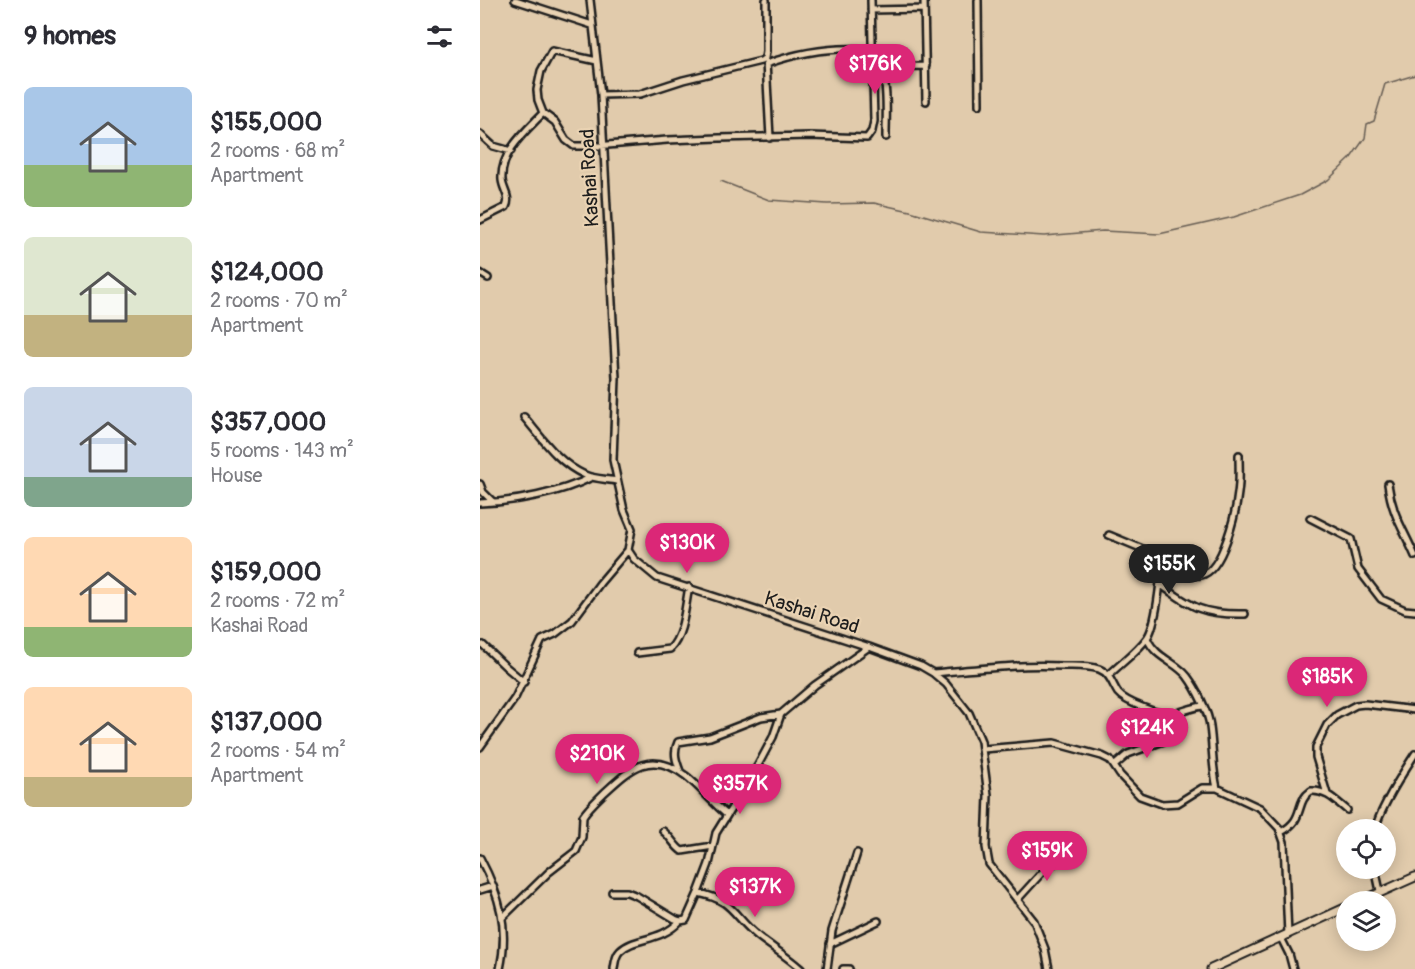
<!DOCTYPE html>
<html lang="en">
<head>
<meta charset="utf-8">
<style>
	body { margin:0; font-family:Pangolin,sans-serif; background:#f7f7f7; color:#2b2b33; height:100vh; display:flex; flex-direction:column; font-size:22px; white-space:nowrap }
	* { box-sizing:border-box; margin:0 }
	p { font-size:20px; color:#7c7c81 }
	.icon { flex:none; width:33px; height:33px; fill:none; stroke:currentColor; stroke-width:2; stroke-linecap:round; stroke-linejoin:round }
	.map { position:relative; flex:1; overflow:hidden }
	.details { display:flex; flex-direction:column; background:#fff; width:480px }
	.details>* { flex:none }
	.buttons { position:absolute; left:856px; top:819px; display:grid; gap:12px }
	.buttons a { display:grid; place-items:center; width:60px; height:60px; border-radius:50%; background:#fff; box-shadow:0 3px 15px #0003; font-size:30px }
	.price { position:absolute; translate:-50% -51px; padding:0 14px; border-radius:21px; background:#db2777; color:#fff; font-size:20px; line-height:39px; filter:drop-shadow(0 2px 3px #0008) }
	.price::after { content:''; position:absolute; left:50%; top:36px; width:18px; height:14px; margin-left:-9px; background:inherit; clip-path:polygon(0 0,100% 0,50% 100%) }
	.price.active { background:#222; color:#fff }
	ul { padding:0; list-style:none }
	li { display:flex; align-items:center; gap:18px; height:150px; padding:0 24px }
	li span { display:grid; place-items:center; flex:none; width:168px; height:120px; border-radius:9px; color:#555 }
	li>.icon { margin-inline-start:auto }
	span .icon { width:72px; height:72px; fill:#fffc; stroke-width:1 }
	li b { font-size:26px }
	h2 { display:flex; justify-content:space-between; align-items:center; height:72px; padding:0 24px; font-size:26px }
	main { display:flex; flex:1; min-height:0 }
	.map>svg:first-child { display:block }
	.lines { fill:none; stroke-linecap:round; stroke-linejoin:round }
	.stream { stroke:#665d53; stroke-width:1.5 }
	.minor-casing { stroke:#1c1c1c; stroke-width:10 }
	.major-casing { stroke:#1c1c1c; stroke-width:11 }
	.minor { stroke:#e9d2b2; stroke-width:5 }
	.major { stroke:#e9d2b2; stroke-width:7 }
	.labels { text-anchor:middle; stroke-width:4.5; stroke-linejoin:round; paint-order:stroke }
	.street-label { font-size:20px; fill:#1c1c1c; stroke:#e9d2b2 }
</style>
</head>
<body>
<main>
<section class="details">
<h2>9 homes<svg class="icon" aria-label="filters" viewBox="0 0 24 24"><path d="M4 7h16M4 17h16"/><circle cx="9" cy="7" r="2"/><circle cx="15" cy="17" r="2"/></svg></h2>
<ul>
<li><span style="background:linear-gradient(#a9c7e8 65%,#8fb573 0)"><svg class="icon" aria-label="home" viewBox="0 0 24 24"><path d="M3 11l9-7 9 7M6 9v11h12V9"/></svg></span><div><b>$155,000</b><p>2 rooms · 68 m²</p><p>Apartment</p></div></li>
<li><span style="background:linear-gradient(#dfe7d0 65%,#c2b280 0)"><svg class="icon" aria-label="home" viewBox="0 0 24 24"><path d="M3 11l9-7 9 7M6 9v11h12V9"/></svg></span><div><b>$124,000</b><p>2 rooms · 70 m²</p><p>Apartment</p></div></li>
<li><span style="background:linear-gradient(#c9d6e8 75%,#7fa58c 0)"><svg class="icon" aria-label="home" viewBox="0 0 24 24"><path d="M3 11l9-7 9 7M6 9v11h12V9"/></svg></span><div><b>$357,000</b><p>5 rooms · 143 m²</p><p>House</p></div></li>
<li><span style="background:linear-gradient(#ffd9b3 75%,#8fb573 0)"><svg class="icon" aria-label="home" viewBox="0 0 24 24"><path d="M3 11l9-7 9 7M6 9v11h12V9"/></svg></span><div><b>$159,000</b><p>2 rooms · 72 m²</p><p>Kashai Road</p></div></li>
<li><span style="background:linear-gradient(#ffd9b3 75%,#c2b280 0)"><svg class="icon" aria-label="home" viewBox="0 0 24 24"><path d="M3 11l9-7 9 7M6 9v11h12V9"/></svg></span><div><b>$137,000</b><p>2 rooms · 54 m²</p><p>Apartment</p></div></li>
</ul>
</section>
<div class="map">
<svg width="935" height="969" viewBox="0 0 935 969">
	<rect width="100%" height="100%" fill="#e1cbac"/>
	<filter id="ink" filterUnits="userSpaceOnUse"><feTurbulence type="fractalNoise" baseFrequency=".0167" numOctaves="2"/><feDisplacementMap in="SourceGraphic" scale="12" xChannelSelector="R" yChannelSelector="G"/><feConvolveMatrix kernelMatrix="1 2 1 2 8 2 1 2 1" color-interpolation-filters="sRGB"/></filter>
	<g filter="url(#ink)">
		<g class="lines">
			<path class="stream" d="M241,181L289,200L347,204L394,203L430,211L501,232L564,236L623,231L679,234L754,217L820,195L848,180L870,159L885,138L887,124L894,121L905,84L935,75"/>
			<g class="minor-casing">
				<path id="minor" d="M35,0L112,25
					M110,0L121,95L136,378L133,460L144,510L152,529L148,550L154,559L177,578L389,647L441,666L453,673L466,684L489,713L501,741L508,795L506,847L509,864L554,921L565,949L569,969
					M444,0L446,101
					M498,0L499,105
					M391,10L444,9
					M117,61L72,51L61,71L57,90L58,100L63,113L75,122L86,140L94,146H116L187,140L239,138L330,136L387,138L392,131L394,121L391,0
					M286,62L290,138
					M286,64C320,52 356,46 392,50C410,76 406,106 406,137
					M403,67L446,66
					M121,95L160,94L203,80L281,61L285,58L286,52V0
					M0,134L13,146L31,151
					M0,220L26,207C31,197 23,190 22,180C20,152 46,131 63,113
					M0,273L8,278
					M44,417C62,438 78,463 105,475C114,479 126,479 137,481
					M0,484L3,492L13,502
					M908,484C912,515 923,528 935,556
					M0,503C34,502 81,493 112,477
					M830,518L871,539L878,569L901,599L925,610L935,611
					M681,563C693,568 708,577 721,575C743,571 756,512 758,493C760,481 759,468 759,455
					M680,584C712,608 724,615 765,614
					M667,638C675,658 695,661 707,676C716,688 729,713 730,727C733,748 732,767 737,788
					M3,645L26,667L44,682
					M157,653L190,649C204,635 205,606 209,587
					M453,673C496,669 539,664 582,666C594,666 607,665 619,669C630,673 632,684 638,693C645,702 681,716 692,714C703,712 712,707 723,706
					M629,675C641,663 657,652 667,638C676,626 681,580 681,563L670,552L629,535
					M0,747L35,698L62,640L75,634L92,621L120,583L148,550
					M503,749L574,743L622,756L630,760L640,775L660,796L682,804L698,803L722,788H737L780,808L799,828L804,842L808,935
					M634,766L648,754L692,738
					M200,771C196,761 193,752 198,742L230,737L281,717L301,714
					M847,794L836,757V747L847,725L857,715L876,705L885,704L935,710
					M895,830C899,811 924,771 935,754
					M183,831C191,837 195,847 202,851L233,846
					M801,832C826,819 814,803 831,791C846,790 856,801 867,810
					M0,858C20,896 29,927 20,969
					M895,868L900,891
					M0,890L13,886
					M132,892H147L157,896L195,919L200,921L206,920L218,893L229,864L236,833L277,767L293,737L301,714L335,685L389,647
					M218,893C255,900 253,917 279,937C293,948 308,957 321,969
					M537,900L568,866L592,855
					M23,917L69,872L96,851L102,837L103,816C109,807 117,800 125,792C151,768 171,749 206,776C220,787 232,802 246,814
					M801,938L809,954L813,969
					M350,944L398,921
					M134,969C135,963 135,956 140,951C154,937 181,942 200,921
					M347,969L352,931L377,853
					M363,969H369"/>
			</g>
			<g class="major-casing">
				<path id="major" d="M879,902L935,877
					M731,969L867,907"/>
			</g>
			<use href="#minor" class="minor"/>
			<use href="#major" class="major"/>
		</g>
	</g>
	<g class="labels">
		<g class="street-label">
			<text transform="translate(109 178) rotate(-93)" y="7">Kashai Road</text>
			<text transform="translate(332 612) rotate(18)" y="7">Kashai Road</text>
		</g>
	</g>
</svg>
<div class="buttons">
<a><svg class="icon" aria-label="locate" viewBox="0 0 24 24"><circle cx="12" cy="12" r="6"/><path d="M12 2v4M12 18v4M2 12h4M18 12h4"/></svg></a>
<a><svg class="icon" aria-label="layers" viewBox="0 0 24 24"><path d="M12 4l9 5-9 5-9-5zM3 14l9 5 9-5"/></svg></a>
</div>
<b class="price" style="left:395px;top:95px">$176K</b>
<b class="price" style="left:207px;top:574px">$130K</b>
<b class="price active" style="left:689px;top:595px">$155K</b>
<b class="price" style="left:847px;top:708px">$185K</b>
<b class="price" style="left:667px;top:759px">$124K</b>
<b class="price" style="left:117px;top:785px">$210K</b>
<b class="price" style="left:260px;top:815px">$357K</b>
<b class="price" style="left:567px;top:882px">$159K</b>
<b class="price" style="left:275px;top:918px">$137K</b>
</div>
</main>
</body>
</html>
